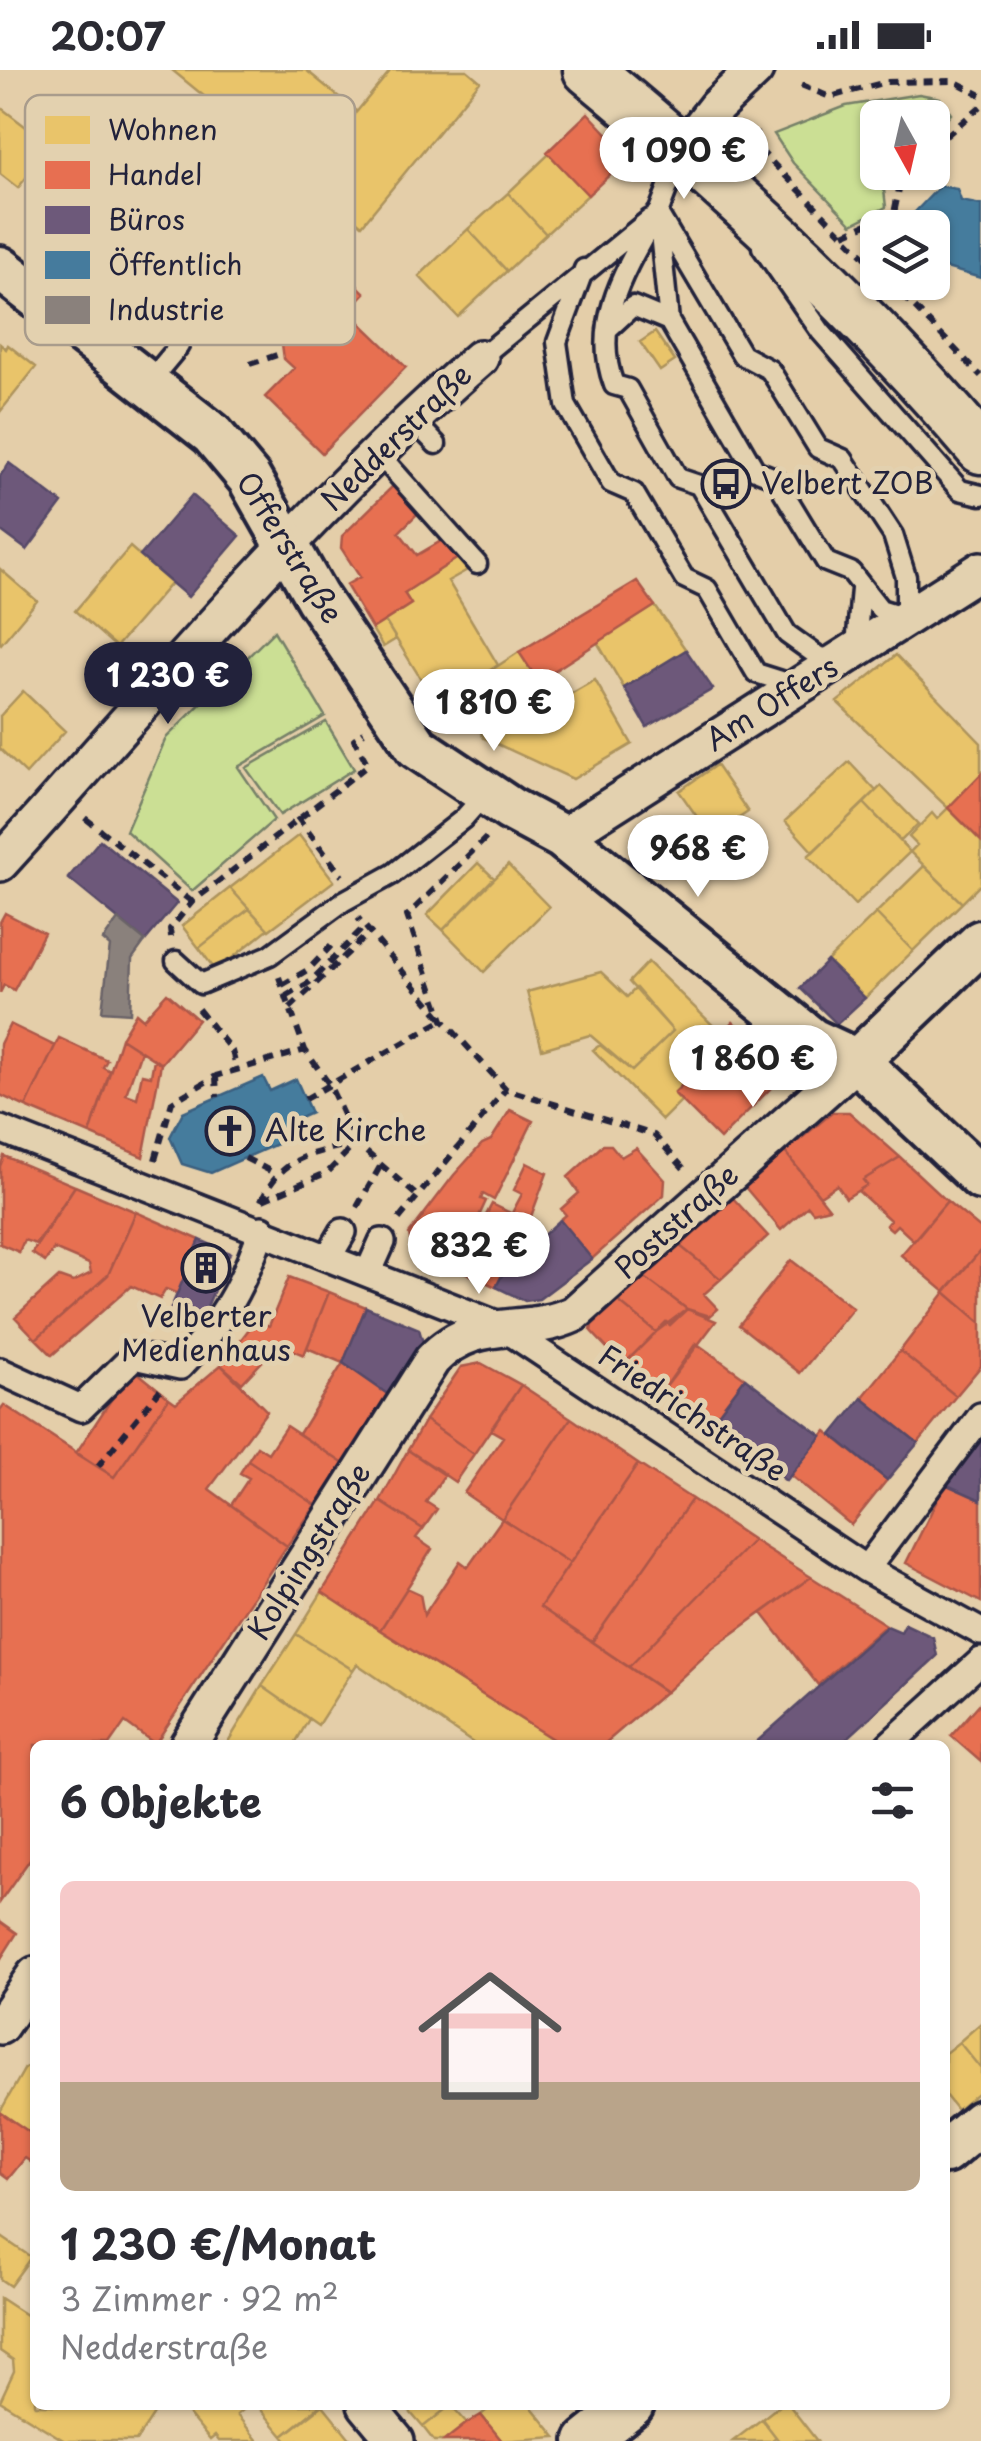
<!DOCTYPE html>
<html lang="de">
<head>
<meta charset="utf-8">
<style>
	body { margin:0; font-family:"Playpen Sans",sans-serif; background:#f2f2f3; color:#2b2b33; height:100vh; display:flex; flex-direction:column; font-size:38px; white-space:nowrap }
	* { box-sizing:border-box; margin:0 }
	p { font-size:32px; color:#7c7c81 }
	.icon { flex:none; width:55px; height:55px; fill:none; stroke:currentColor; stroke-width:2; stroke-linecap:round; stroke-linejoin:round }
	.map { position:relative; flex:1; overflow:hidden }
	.side { position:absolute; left:30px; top:1670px; width:920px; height:670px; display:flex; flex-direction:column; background:#fff; border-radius:15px; box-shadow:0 2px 8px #0004 }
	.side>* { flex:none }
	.needle { width:65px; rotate:172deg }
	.fabs { position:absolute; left:860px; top:30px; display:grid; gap:20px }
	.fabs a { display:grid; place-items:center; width:90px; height:90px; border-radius:15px; background:#fff; box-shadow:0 2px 8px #0004; font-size:50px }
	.price { position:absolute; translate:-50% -85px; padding:0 22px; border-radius:35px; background:#fff; color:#222; font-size:32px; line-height:65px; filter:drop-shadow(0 2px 5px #0008) }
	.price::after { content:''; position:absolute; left:50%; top:60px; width:30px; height:22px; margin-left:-15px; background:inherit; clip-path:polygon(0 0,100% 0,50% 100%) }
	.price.on { background:#22223b; color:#fff }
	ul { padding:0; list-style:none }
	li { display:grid; align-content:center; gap:20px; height:530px; padding:0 30px }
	li span { display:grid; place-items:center; height:310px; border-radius:15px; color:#555 }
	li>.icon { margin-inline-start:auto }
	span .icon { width:180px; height:180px; fill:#fffc; stroke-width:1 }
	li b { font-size:42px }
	h2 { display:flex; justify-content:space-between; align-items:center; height:120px; padding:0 30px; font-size:42px }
	.status { display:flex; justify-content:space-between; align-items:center; height:70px; padding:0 50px; background:#fff; direction:ltr }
	.status svg { height:28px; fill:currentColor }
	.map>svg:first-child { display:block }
	.green { fill:#cbdf94; stroke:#768068; stroke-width:2.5 }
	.homes { fill:#e9c46a; stroke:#ad935c; stroke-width:2.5 }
	.shops { fill:#e76f51; stroke:#ac584a; stroke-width:2.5 }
	.offices { fill:#6d597a; stroke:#564867; stroke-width:2.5 }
	.public { fill:#457b9d; stroke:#3a6080; stroke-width:2.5 }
	.industry { fill:#8a817c; stroke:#6b6468; stroke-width:2.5 }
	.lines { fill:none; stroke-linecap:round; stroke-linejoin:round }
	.service-casing { stroke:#22223b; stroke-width:25 }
	.pedestrian-casing { stroke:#22223b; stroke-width:32 }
	.minor-casing { stroke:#22223b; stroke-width:42 }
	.tertiary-casing { stroke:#22223b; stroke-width:50 }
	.secondary-casing { stroke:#22223b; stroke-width:55 }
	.path { stroke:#22223b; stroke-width:6; stroke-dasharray:10 8; stroke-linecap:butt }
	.service { stroke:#e3d1af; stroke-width:18 }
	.pedestrian { stroke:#e3d1af; stroke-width:25 }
	.minor { stroke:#e3d1af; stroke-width:35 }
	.tertiary { stroke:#e3d1af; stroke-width:42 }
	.secondary { stroke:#e3d1af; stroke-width:48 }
	.labels { text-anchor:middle; stroke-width:10; stroke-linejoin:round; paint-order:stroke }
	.street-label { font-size:30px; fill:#22223b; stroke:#e3d1af }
	.poi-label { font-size:30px; fill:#22223b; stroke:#e3d1af; text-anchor:start }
	.key { fill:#e3d1af; stroke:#a99c8c; stroke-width:2.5 }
	.key-label { font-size:28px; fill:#22223b }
</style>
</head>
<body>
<div class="status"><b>20:07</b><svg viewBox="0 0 49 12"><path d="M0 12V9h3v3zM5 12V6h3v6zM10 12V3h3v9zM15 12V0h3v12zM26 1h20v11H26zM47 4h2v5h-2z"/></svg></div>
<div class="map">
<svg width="981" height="2371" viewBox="0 0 981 2371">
	<rect width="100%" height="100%" fill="#e4cea9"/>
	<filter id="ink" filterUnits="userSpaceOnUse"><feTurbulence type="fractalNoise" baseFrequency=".01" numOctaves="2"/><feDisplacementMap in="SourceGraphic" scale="20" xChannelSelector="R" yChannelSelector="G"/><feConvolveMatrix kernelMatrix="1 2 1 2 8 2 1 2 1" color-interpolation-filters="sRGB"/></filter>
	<g filter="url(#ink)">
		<path class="green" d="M919,24L940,28L951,44L933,66L932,48H878V102L894,103L884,120L886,137L852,154L793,93L774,64L846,36Z
			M274,561L325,646L238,697L274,750L192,821L126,761L166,668Z
			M326,652L354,699L280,745L246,698Z"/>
		<path class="homes" d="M172,0H306L356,41L303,107Z
			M391,0H467L480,11L362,155L303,107Z
			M0,37L51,76L18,118L0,104Z
			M549,84L588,125L546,164L508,123Z
			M508,123L546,164L507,201L468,159Z
			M468,159L507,201L458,247L419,206Z
			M655,262L675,291L660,301L640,272Z
			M0,274L6,279L8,275L36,297L0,342Z
			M130,477L171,513L116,577L75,541Z
			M461,486L471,498L448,511L498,595L437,635L385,551L411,534L404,523Z
			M0,499L37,531L1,574L0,573Z
			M655,536L686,580L624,618L597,572Z
			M385,551L396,569L383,577L372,559Z
			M519,582L538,611L464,653L449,628Z
			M896,585L981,673V704L948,738L837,632Z
			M595,610L632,674L573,709L484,668L473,648L528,615L541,641Z
			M23,621L65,661L26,704L0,679V646Z
			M849,692L876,721L813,782L785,751Z
			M716,695L748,742L711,767L679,721Z
			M881,716L918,754L901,771L864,733Z
			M864,733L910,782L855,835L808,786Z
			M948,738L981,771V814L962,833L910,782L917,775L909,767L932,743L937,749Z
			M299,765L334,811L269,860L230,818Z
			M478,793L494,808L443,860L427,845Z
			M508,795L549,837L484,902L443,860Z
			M924,796L962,833L913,881L876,843Z
			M230,818L249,839L199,878L182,856Z
			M249,839L268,859L216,901L199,878Z
			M876,843L913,881L865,928L827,891Z
			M648,892L728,970L674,1023L681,1031L662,1050L593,980L600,975L632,1001L673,961L629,912Z
			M601,902L627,927L636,918L673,961L632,1001L590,965L542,979L527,922Z
			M322,1522L380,1560L562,1675H476L357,1594L353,1600L296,1564Z
			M296,1564L353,1600L318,1655L262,1616Z
			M262,1616L309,1649L294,1675H226Z
			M981,1953V1999L959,1972Z
			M959,1972L981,1999V2020L957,2040L945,2025V1983Z
			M35,1997V2066L0,2042L25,1998Z
			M0,2166L31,2187L10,2216L0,2209Z
			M0,2228L35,2251V2335H160L136,2371H65L0,2331L14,2301L13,2290L0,2281Z
			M187,2335H249L237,2345L258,2371H219L215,2366L210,2370L183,2338Z
			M257,2335H321L283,2366Z
			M323,2335L352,2371H287L283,2366Z
			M404,2335H451L423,2357Z
			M451,2335L467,2353L444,2371H434L423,2357Z
			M493,2335H530L556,2367L502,2371L481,2345Z
			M780,2335H789L817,2371H779L762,2349Z
			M762,2349L776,2367L771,2371H733Z"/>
		<path class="shops" d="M588,43L629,87L588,125L547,82Z
			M317,176L365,223L348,241L406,297L322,383L265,327L294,298L284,289L282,274L290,266L259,235Z
			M397,412L424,437L399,462L417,485L448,467L461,486L404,523L411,534L372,559L346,515L360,507L341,478L342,466Z
			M637,511L655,536L538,611L519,582Z
			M981,704V771L948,738Z
			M5,843L44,863L14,920L4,915L0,923V852Z
			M167,923L198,950L161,994L121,968L136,943L143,949Z
			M733,952L785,1004L720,1069L674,1023L728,970L722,964Z
			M10,954L55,976L26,1037L0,1025V974Z
			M59,968L107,990L103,997L110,1001L90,1064L26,1037Z
			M121,968L141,981L126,1024L137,1028L142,1004L151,1006L154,989L161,994L143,1087L90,1064Z
			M510,1040L533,1051L494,1130L483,1124L481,1129L486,1131L455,1198L412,1178L409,1164L454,1105L482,1074L491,1070Z
			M833,1042H849L900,1087L863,1110L867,1115L846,1128L837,1115L820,1126L785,1082Z
			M603,1075H611L621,1087L636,1078L665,1110L664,1125L592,1189L560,1150L566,1145L561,1139L579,1123L568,1107Z
			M785,1082L829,1138L813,1142L808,1136L781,1160L744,1116Z
			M4,1086L75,1116L36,1174L24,1170L19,1182L0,1174V1096Z
			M900,1087L947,1131L914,1171L897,1155L892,1160L886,1155L890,1150L858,1121L867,1115L863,1110Z
			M527,1093L547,1103L529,1152L512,1143L522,1124L514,1120Z
			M75,1116L136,1142L108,1205L36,1269L15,1247L59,1207L73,1212L91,1203L89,1194L54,1179L45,1192L32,1183Z
			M732,1127L768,1166L721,1209L679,1175Z
			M947,1131L981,1159V1180L945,1222L901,1185Z
			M492,1134L529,1152L496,1217L458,1199Z
			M136,1142L200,1170L178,1224L166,1219L160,1229L131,1216L52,1285L36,1269L108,1205Z
			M679,1175L721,1209L704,1224L718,1239L710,1246L687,1239L644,1207Z
			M981,1180V1253L945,1222Z
			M791,1190L853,1238L800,1303L739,1255Z
			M289,1207L329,1222L304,1285L283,1276L281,1282L274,1279L242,1313L221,1295L256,1250L269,1256Z
			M644,1207L687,1239L656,1262L618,1231Z
			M329,1222L366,1237L343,1293L307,1278Z
			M945,1222L981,1253V1296L956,1326L900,1281Z
			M618,1231L656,1262L623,1295L591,1261L592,1255Z
			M687,1239L716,1251L662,1322L623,1295L666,1252L670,1255Z
			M696,1273L745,1308L710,1354L662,1322Z
			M900,1281L956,1326L918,1373L862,1328Z
			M343,1293L389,1325L344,1394L299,1364Z
			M481,1293L521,1315L474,1384L425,1350L461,1297Z
			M221,1295L267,1341L209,1419L287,1476L155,1674L125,1652L109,1675H35V1782L0,1832V1340L4,1335L114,1407L169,1328L176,1333Z
			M132,1298L169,1328L114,1407L76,1383Z
			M521,1315L571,1348L502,1449L464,1423L503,1367L491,1360Z
			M571,1348L638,1394L570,1493L502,1449Z
			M425,1350L474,1384L455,1412L408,1380Z
			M286,1356L344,1394L316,1435L248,1390L257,1376L268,1383Z
			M826,1361L887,1410L851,1455L790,1405Z
			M408,1380L445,1404L426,1432L437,1439L423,1459L380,1431Z
			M248,1390L316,1435L287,1476L231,1435L249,1408L240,1403Z
			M638,1394L692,1429L592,1572L540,1537Z
			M945,1414L981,1430V1532L906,1493Z
			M692,1429L753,1470L629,1597L592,1572Z
			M380,1431L423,1459L416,1468L432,1479L380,1560L322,1522Z
			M502,1449L570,1493L540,1537L665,1622L603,1675H562L380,1560L407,1518L420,1524L424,1545L460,1491L468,1497Z
			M753,1470L811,1507L713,1578L666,1622L629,1597Z
			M811,1507L886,1555L818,1615L762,1543Z
			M981,1632V1692L951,1666Z
			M0,1851L17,1863L0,1890Z
			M0,2042L35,2066V2095L25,2088L8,2109L0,2103Z
			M481,2345L502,2371H444L467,2353Z"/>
		<path class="offices" d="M9,393L62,433L27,480L0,460V406Z
			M192,425L240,466L188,527L140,486Z
			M686,580L713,619L647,657L624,618Z
			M100,770L177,833L145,871L68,808Z
			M827,891L865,928L837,954L800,918Z
			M560,1150L592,1189L539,1229L525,1231L496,1217L523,1165L536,1172Z
			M200,1170L230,1183L202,1248L171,1238Z
			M366,1237L419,1259L423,1273L389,1325L343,1293Z
			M745,1308L822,1366L786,1411L712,1352Z
			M862,1328L918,1373L887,1410L832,1365Z
			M981,1368V1430L945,1414Z
			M905,1554L933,1567L937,1586L840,1675H753L887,1556L901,1562Z"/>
		<path class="public" d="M940,116L957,119L961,131L981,135V208L936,195L932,158H918L914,143Z
			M263,1007L270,1021L296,1009L311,1043L284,1055L290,1068L211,1103L182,1094L170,1067L183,1042Z"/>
		<path class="industry" d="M118,849L145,871L132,889L130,943L102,941L110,876L103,870Z"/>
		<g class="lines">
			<g class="service-casing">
				<path id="service" d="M657,143C627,197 590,252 614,315L628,319L678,408L699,415L787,564L819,587L836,589
					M658,143L742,285L770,300L818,378L843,389L893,465L906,507V547L880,539L851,502L826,492L775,408L755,400L669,251L658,143L681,83
					M762,177L821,262L960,420L981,425
					M584,199L557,272L566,335L611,413L634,423L684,508L707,519L756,603L794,615
					M607,260L633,236L669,251
					M480,288L650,149
					M149,312L179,276
					M411,348L436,374
					M378,383L477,494
					M856,576L861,519
					M176,891L201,914L270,885L344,831L393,804L463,749L486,723"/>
			</g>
			<g class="pedestrian-casing">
				<path id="pedestrian" d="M0,1059L501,1256L866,1499L981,1562
					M329,1186L343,1162
					M369,1201L382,1172
					M0,1301L81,1338L134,1286L180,1296C223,1251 242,1218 262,1159
					M866,1499L981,1346
					M889,1675L981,1591"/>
			</g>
			<g class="minor-casing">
				<path id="minor" d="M684,78L716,37L755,0
					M562,767L981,500
					M0,793C156,622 305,440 480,288
					M188,1675L432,1290C477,1243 522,1268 574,1244L857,991
					M0,1956L35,1905
					M366,2335L396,2371"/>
			</g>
			<g class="tertiary-casing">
				<path id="tertiary" d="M0,198L212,364L249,408L317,528L417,677L510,739L562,767L812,970L857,991L981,1108
					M857,991L981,872
					M945,2082L981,2052
					M587,2371L632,2335"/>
			</g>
			<g class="secondary-casing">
				<path id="secondary" d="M588,0C728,116 863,240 981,379"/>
			</g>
			<path class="path" d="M801,15L830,27L886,12L954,11L981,25
				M756,62L759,79L878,200
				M932,78L981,36
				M891,158L900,114L908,102
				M844,164L892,143
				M890,212L981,306
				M250,294L283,283
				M297,747L342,806
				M85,748L192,832
				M486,768L407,846L443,950L506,1019L654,1065L686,1101
				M171,867L170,859L192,832L368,695L354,669L364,662
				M279,907L305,980L329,1014L356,1073L416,1125
				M282,915L309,899L331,876
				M286,926L310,912L365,856
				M290,938L370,862
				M198,939L232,981L237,1000
				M216,1006L217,1027
				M305,1029L443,950L358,848
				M245,1088L274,1103
				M155,1090L172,1032L216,1006L305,980
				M263,1130L328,1102L353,1076
				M261,1131C283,1086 309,1084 356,1073
				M357,1137L381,1095
				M399,1149L506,1019
				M98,1396L160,1320"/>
			<use href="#service" class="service"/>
			<use href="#pedestrian" class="pedestrian"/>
			<use href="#minor" class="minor"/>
			<use href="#tertiary" class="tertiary"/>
			<use href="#secondary" class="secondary"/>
		</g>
	</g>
	<defs>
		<g id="bus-ring" transform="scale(2.5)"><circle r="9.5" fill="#e3d1af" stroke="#22223b" stroke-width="1.5"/><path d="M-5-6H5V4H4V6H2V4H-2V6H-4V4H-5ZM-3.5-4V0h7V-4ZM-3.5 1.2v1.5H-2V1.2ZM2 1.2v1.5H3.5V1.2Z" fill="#22223b"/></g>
		<g id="church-ring" transform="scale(2.5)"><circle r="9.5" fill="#e3d1af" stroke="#22223b" stroke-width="1.5"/><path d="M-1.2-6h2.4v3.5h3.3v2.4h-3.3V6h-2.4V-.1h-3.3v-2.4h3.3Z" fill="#22223b"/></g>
		<g id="building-ring" transform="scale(2.5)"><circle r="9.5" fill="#e3d1af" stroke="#22223b" stroke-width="1.5"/><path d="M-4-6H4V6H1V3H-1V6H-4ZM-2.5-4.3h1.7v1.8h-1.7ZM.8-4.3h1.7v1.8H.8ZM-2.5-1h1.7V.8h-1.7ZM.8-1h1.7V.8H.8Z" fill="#22223b"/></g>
	</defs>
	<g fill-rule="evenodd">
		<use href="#bus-ring" x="726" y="414"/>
		<use href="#church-ring" x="230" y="1061"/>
		<use href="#building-ring" x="206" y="1198"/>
	</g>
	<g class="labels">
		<g class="street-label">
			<text transform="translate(397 368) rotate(-44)" y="10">Nedderstraße</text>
			<text transform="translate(289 478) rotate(58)" y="10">Offerstraße</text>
			<text transform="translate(772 634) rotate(-32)" y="10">Am Offers</text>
			<text transform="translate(677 1152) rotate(-42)" y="10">Poststraße</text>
			<text transform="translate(692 1344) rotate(34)" y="10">Friedrichstraße</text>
			<text transform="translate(310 1482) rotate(-58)" y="10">Kolpingstraße</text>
		</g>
		<g class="poi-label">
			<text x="761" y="424">Velbert ZOB</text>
			<text x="265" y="1071">Alte Kirche</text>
			<text x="206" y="1257" text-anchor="middle">Velberter<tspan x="206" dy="34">Medienhaus</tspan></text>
		</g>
	</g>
	<rect x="25" y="25" width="330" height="250" rx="15" class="key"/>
	<rect x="45" y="46" width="45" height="28" fill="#e9c46a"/>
	<rect x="45" y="91" width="45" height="28" fill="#e76f51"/>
	<rect x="45" y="136" width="45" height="28" fill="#6d597a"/>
	<rect x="45" y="181" width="45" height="28" fill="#457b9d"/>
	<rect x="45" y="226" width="45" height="28" fill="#8a817c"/>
	<g class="key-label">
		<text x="108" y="70">Wohnen</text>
		<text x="108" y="115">Handel</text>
		<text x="108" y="160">Büros</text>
		<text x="108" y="205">Öffentlich</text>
		<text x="108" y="250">Industrie</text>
	</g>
</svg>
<div class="fabs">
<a><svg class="needle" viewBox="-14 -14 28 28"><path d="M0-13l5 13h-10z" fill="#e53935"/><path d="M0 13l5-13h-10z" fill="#7c7c81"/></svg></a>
<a><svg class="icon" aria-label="layers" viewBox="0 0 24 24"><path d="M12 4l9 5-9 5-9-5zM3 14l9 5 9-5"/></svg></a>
</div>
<b class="price" style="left:684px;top:132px">1 090 €</b>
<b class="price on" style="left:168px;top:657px">1 230 €</b>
<b class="price" style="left:494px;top:684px">1 810 €</b>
<b class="price" style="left:698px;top:830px">968 €</b>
<b class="price" style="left:753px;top:1040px">1 860 €</b>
<b class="price" style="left:479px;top:1227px">832 €</b>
<section class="side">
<h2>6 Objekte<svg class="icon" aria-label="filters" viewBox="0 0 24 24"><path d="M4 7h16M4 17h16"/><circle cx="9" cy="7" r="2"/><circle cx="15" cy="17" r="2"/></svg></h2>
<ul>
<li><span style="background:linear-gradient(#f6c9c9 65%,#b9a48a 0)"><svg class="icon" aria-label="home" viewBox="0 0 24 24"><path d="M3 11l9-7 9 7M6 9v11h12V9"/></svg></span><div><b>1 230 €/Monat</b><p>3 Zimmer · 92 m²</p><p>Nedderstraße</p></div></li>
</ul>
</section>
</div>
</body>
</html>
